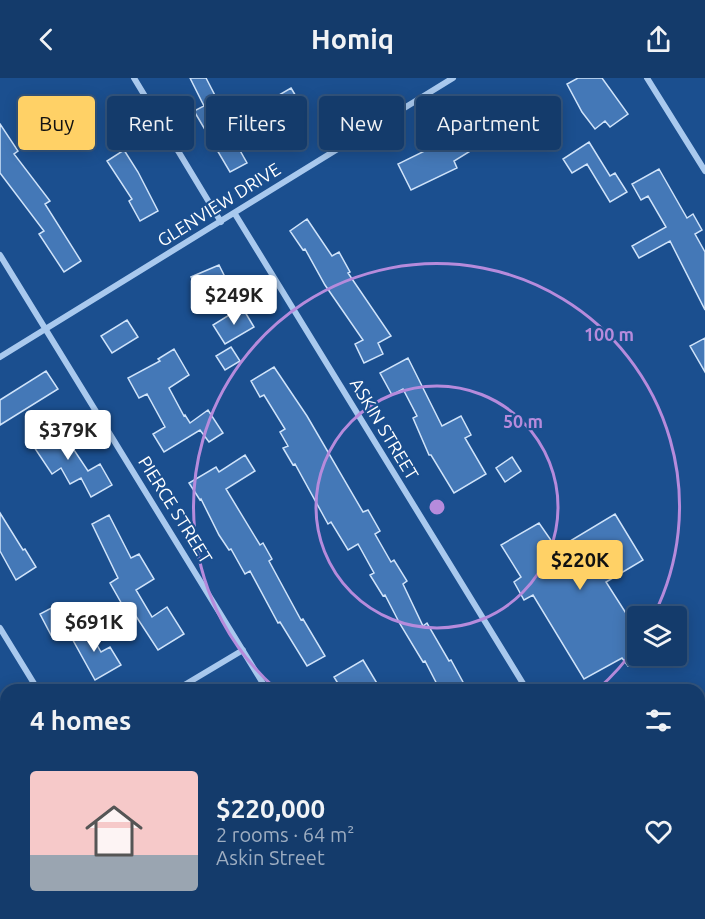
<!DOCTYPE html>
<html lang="en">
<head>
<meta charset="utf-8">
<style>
	body { margin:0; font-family:Ubuntu,sans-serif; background:#1d4271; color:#f1f3f6; height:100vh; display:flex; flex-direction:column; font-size:22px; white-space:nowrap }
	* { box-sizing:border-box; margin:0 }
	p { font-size:20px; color:#9dadc1 }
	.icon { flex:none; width:33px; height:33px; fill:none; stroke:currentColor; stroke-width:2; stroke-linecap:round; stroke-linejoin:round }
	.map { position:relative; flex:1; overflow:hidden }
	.panel { position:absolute; left:0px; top:606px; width:705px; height:236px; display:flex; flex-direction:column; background:#143b6b; border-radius:18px 18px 0 0; box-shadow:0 3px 15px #0003,0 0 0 2px #33557e }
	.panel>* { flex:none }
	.banner { position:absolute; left:18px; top:18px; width:669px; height:54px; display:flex; gap:12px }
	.controls { position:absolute; left:627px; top:528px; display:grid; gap:12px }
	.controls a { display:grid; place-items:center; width:60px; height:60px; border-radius:6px; background:#143b6b; box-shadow:0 3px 15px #0003,0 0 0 2px #33557e; font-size:30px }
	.price { position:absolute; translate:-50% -51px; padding:0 14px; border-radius:6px; background:#fff; color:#222; font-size:20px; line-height:39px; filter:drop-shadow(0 2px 3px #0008) }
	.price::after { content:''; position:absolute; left:50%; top:36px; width:18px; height:14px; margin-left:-9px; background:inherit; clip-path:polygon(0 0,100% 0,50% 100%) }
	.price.current { background:#ffd166; color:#111 }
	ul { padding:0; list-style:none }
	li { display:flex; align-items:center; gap:18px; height:150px; padding:0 30px }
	li span { display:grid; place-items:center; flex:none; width:168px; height:120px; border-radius:6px; color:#555 }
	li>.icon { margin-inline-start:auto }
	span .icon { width:72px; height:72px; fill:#fffc; stroke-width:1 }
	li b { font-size:26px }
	h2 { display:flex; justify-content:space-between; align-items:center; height:72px; padding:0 30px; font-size:26px }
	.pill { padding:0 21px; border-radius:6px; background:#143b6b; box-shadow:0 3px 15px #0003,0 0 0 2px #33557e; font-size:21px; line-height:54px }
	.pill.current { background:#ffd166; color:#111 }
	header { display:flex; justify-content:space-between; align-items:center; height:78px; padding:0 30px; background:#143b6b; font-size:27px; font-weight:600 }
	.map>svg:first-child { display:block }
	.building { fill:#4478b7; stroke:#cfe3fa; stroke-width:1.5 }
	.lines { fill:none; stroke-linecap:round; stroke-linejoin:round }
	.minor { stroke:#a9c9ee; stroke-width:6 }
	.tertiary { stroke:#a9c9ee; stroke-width:10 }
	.ring { fill:none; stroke:#b68bdc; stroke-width:3 }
	.labels { text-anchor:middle; stroke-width:4.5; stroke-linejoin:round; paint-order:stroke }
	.street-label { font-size:18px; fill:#fff; stroke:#1b4f8f }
	.centre { fill:#b68bdc; stroke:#1b4f8f; stroke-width:3 }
	.ring-label { font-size:18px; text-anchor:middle; font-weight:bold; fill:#b68bdc; stroke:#1b4f8f; stroke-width:4.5; stroke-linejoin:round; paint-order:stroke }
</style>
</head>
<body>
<header><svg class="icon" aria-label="back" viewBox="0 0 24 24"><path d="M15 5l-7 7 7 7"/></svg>Homiq<svg class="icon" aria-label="share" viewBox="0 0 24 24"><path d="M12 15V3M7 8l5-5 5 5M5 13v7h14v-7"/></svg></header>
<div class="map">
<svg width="705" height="841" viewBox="0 0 705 841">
	<rect width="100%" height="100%" fill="#1b4f8f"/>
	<path class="building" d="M190,0H206L224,35L220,37L247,85L230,94L194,33L204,28Z
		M578,0H602L628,36L610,49L605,43L595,51L582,34L567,6Z
		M291,10L306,35L281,49L267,24Z
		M484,34L498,56L454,83L457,90L411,112L398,86L451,60L449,57Z
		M0,46L18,73L14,76L50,123L45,126L81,183L64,194L39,156L44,153L0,95Z
		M589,64L610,98L615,95L627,114L610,124L587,86L572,95L563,81Z
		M124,72L138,94L158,133L140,143L129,123L132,121L107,83Z
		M659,91L687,140L693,136L702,152L695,156L705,174V232L670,163L639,180L632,168L666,149L648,118L641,122L632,106Z
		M307,141L332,178L339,174L350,194L348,195L391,258L378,265L383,276L364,285L355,266L363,262L325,207L305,171L303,172L290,153Z
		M219,187L228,205L200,218L191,199Z
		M242,229L254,249L225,266L213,247Z
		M127,242L138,259L112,275L101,258Z
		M705,260V294L690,268Z
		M231,269L240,283L225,292L216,278Z
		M174,271L189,297L169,310L184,338L185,337L190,345L208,332L223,355L209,364L200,352L164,374L153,356L165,349L147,316L139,320L128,300L160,283L158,281Z
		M408,280L442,348L461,338L471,357L465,360L486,396L454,415L431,377H429L413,340L417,338L403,311L392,317L380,295Z
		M274,289L307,338L363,434L368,432L380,453L375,456L391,484L394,482L407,503L403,506L423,548L427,545L449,583L451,582L464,606L452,612H440L425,583L423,584L400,546L385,517L383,518L370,497L374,495L358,466L348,472L331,444L328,446L295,386L293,387L283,370L288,368L280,354L285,351L264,317L260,319L251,303Z
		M46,293L58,311L0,347V322Z
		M56,345L88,393L100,386L112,407L91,419L81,400L70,406L61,390L52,396L30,363Z
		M245,377L255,393L226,411L260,467L263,465L272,481L269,483L301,542L303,541L325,578L307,588L280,544L278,545L250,493L245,496L231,471L229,472L219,457L201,421L200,422L189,405L216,389L219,394Z
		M512,379L521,393L505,404L496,390Z
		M0,435L23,472L25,471L36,489L16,502L0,473Z
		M615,436L643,482L606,504L638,554V582L628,588L622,580L584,601L533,517L524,522L514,504L521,499L501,467L539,445L557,471Z
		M109,437L131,480L139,476L154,501L136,512L152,539L167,529L184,556L158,572L132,532L127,535L110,505L118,500L92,446Z
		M59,526L70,547L51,557L40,536Z
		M85,546L101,574L110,569L121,587L95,602L69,555Z
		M363,582L381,612H360L356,606L342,612L334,599Z"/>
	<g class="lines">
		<path class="minor" d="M134,0L221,144
			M647,0L705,93
			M235,136L527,612
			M0,177L267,612
			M0,279L453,0
			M0,550L38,612
			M176,612L243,572
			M0,720L6,716
			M173,836L176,841
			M404,836L407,841
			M660,836L663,841"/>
		<path class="tertiary" d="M699,738L705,734
			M531,841L540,836"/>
	</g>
	<g class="ring">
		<circle cx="437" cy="429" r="121"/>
		<path d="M637 567A243 243 0 0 1 598 611M276 611A243 243 0 1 1 654 537"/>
	</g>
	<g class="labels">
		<g class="street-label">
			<text transform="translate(219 127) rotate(-32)" y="6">GLENVIEW DRIVE</text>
			<text transform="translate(384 351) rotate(59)" y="6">ASKIN STREET</text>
			<text transform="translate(175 432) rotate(58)" y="6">PIERCE STREET</text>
		</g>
	</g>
	<circle cx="437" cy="429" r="9" class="centre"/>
	<g class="ring-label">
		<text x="609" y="263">100 m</text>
		<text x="523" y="350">50 m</text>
	</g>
</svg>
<div class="controls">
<a><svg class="icon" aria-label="layers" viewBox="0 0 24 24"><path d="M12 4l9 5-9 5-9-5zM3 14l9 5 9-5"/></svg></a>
</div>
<b class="price" style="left:234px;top:248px">$249K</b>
<b class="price" style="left:68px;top:383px">$379K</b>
<b class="price current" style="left:580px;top:513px">$220K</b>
<b class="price" style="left:94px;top:575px">$691K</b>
<div class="banner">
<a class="pill current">Buy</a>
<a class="pill">Rent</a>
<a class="pill">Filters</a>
<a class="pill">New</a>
<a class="pill">Apartment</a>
</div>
<section class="panel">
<h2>4 homes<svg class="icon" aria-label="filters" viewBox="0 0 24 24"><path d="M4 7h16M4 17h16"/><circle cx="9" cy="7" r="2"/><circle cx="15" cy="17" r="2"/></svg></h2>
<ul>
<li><span style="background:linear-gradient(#f6c9c9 70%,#9aa5b1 0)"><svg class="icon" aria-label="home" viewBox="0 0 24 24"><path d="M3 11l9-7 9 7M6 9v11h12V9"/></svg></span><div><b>$220,000</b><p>2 rooms · 64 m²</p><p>Askin Street</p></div><svg class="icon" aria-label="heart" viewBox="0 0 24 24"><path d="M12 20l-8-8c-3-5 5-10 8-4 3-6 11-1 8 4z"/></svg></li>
</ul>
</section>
</div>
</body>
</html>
